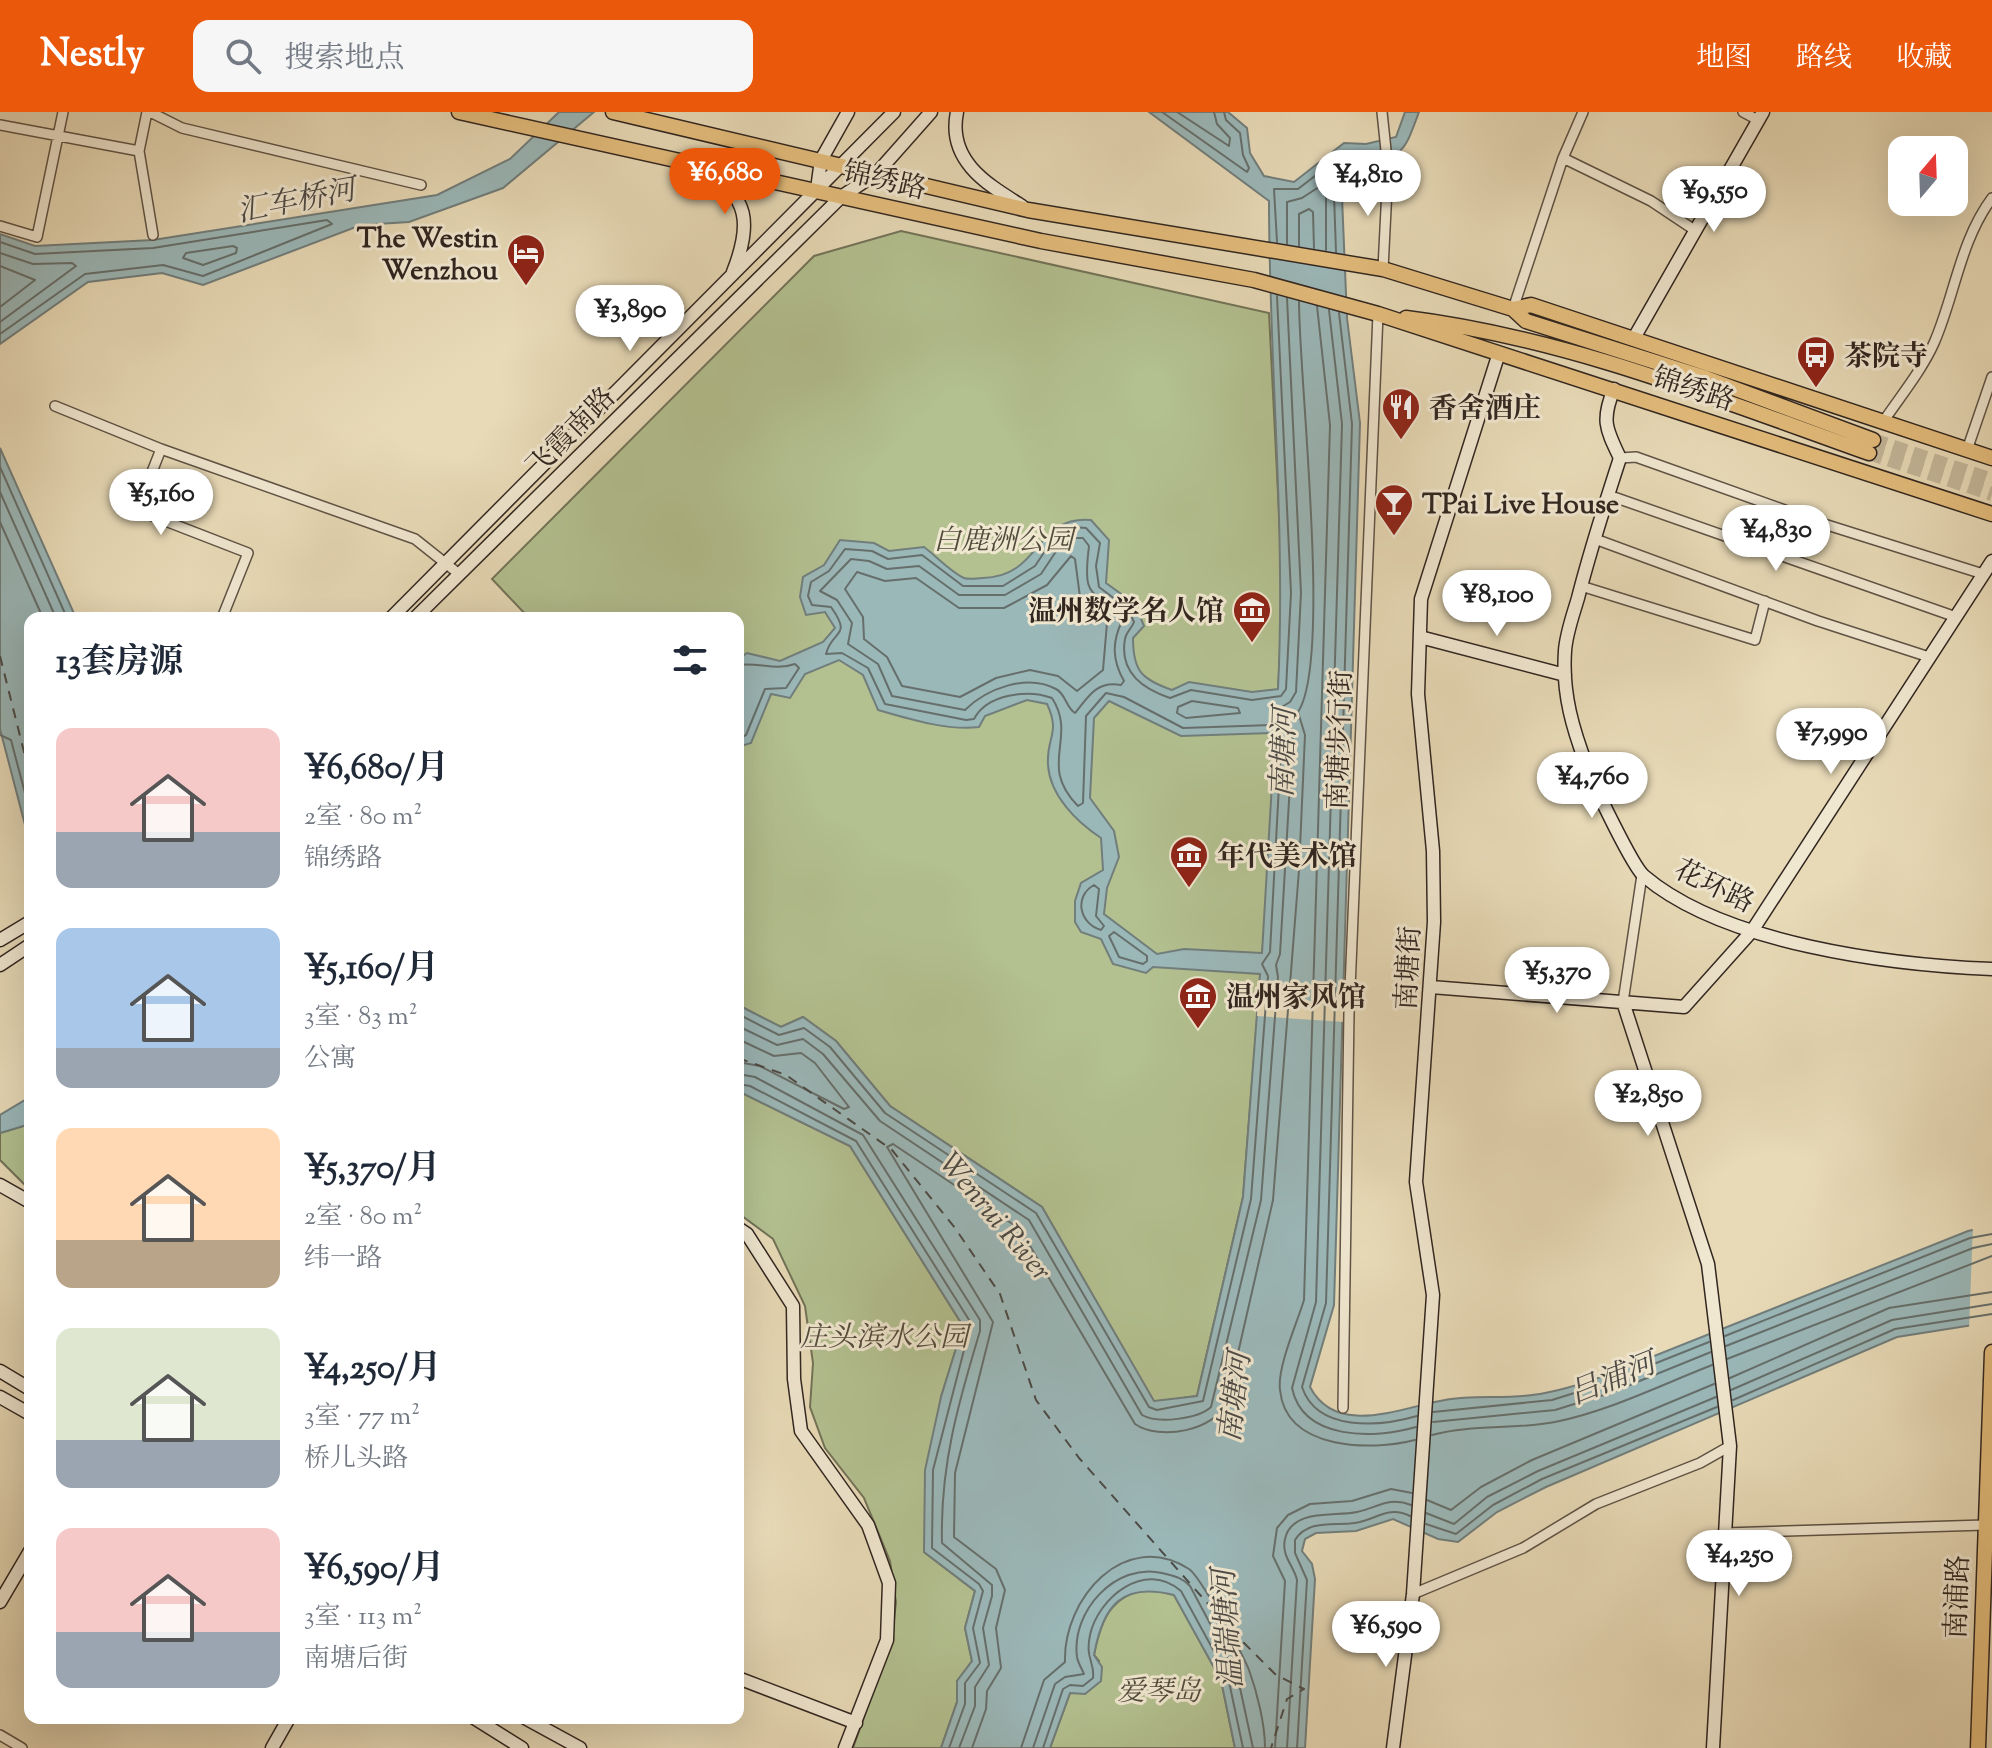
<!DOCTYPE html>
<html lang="zh">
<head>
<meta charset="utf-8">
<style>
	body { margin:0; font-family:"Sorts Mill Goudy","Noto Serif SC",serif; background:#f6f6f7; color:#1f2937; height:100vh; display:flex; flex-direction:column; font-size:30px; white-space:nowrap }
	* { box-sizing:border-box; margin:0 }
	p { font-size:26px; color:#747a83 }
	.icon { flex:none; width:44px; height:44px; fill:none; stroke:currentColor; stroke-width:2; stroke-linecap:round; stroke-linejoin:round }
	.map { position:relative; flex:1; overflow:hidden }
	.details { position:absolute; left:24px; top:500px; width:720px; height:1112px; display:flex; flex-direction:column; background:#fff; border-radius:16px; box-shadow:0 8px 32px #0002 }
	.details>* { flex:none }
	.needle { width:52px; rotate:19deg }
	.controls { position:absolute; left:1888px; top:24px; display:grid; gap:16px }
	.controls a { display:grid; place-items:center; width:80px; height:80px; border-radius:16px; background:#fff; box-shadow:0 8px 32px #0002; font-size:40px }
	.price { position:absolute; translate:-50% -68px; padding:0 18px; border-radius:28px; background:#fff; color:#222; font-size:26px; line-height:52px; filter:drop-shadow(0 2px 4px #0008) }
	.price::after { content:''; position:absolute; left:50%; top:48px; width:24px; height:18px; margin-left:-12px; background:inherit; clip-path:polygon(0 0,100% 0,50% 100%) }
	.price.on { background:#ea580c; color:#fff }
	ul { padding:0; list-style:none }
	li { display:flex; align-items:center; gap:24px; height:200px; padding:0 32px }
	li span { display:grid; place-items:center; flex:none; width:224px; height:160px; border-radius:16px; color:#555 }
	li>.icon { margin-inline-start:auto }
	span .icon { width:96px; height:96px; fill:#fffc; stroke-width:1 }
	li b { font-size:34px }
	h2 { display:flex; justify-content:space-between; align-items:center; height:96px; padding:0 32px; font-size:34px }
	header { display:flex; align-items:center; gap:48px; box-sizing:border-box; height:112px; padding:0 40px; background:#ea580c; color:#fff }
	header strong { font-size:38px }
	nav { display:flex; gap:44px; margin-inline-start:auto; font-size:28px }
	.search { width:560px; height:72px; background:#f6f6f7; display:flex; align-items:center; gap:20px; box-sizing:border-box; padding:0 28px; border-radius:16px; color:#747a83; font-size:30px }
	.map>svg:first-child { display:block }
	.green { fill:#b3c090; stroke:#727358; stroke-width:2 }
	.water { fill:#9bb8b9; stroke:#717e7c; stroke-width:2; fill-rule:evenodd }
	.pier { fill:#e8dab7 }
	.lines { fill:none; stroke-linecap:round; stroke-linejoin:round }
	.shore { stroke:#666f6c; stroke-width:2 }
	.ferry { stroke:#4c4a46; stroke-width:2; stroke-dasharray:10 8; stroke-linecap:butt }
	.primary-tunnel { stroke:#c3b699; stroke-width:14; stroke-dasharray:14 7; stroke-linecap:butt }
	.street-casing { stroke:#5f5346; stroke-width:12 }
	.secondary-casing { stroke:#312620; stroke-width:15 }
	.primary-casing { stroke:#312620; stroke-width:17 }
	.street { stroke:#f0e7d0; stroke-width:9 }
	.secondary { stroke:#f0e7d0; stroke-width:12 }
	.primary { stroke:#e4bd7c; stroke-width:14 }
	.labels { text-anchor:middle; stroke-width:6; stroke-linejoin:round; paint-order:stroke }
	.street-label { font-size:28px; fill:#312620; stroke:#f0e7d0 }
	.poi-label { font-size:28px; font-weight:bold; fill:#312620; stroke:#f0e7d0; text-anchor:start }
	.park-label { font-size:28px; font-style:italic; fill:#524c3c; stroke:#f0e7d0 }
	.water-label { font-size:30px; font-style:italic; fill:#4c4a46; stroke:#f0e7d0 }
</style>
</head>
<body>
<header>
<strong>Nestly</strong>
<div class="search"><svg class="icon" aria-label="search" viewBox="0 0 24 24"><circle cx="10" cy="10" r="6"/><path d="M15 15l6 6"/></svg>搜索地点</div>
<nav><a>地图</a><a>路线</a><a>收藏</a></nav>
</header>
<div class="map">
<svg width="1992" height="1636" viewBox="0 0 1992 1636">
	<rect width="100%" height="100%" fill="#e8dab7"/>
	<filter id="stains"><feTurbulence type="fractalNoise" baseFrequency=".0025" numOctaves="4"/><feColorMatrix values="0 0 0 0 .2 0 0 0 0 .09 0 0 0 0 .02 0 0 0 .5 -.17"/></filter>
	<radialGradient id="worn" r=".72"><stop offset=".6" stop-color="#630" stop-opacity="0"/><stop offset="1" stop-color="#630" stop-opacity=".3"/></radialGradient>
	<path class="green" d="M901,119L1269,201L1283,481L1269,756L1243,1085L1197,1284L1154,1290L1042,1095L890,994L836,929L803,905L781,915L738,893V506H529L492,467L814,144Z
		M738,979L850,1034L963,1214L941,1285L924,1440L975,1479L965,1516L972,1549L957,1569V1590L941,1636H853L892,1526L896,1490L890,1449L864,1386L825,1336L810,1295L813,1251L805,1194L773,1127L738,1101Z
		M30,1012V1078L0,1048V1021Z
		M1148,1476L1174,1483L1221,1568L1235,1636H1050L1070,1581L1099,1549L1094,1543C1101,1507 1110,1485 1148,1476Z"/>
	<path class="water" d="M559,0H594L503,76L409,110L361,113L203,173L162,161L88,170L0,232V122L35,134L153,128L437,83L510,47Z
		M1149,0H1228L1247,16L1250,41L1264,64L1294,70L1344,31L1366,32L1396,25L1405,0H1419C1404,40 1405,44 1361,52L1342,85L1347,206L1360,311L1334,1193L1310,1275C1337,1326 1402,1295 1445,1288C1473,1283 1503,1287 1532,1283C1557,1280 1580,1272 1604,1264L1968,1119L1992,1114V1210L1897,1225L1546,1375L1497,1400L1458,1430L1438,1427L1393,1407L1356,1419L1316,1421L1305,1427L1302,1439L1312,1452L1315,1467L1305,1636H1235L1221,1568L1174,1483C1122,1470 1103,1493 1094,1543L1102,1555L1101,1569L1085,1582L1070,1581L1050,1636H941L957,1590V1569L972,1549L965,1516L975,1479L924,1440L925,1358L941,1285L963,1214L850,1034L738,979V893L781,915L803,905L836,929L890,994L1042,1095L1154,1289L1197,1284L1243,1085L1260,862L1153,855L1146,861L1113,852L1101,827L1081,820L1075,810V789L1081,771L1103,758L1101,726C1077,710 1050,684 1048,653C1046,625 1061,622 1047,592L1027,588L985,604L979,615C948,619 909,607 878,598L863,563L839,548L805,562L790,586L771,582L751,631L738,635V547L747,541L780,549L823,530L835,516L825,500L806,503L800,485L803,465L824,453L840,428L874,431L889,439L924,435C936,444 951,460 964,466C969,468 978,466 983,466C1041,465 1035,403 1091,408L1109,428L1106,471L1135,492L1144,514L1133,526C1133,560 1142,567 1172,578L1189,570L1252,580L1278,577C1286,414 1269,252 1269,89ZM1109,589L1181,624L1275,621L1262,841L1184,837L1157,842L1104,802L1107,776L1119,745L1114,719L1090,686L1094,606Z
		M0,336L76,506H30V732L0,617Z
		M30,985V1012L0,1021V1003Z"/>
	<path class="pier" d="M1258,888L1345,894L1344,910L1257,904Z
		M1992,1110V1214L1969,1217L1973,1113Z"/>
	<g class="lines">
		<path class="shore" d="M1162,0L1247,60L1249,56L1243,43L1240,21L1226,8L1224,0
			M1177,0L1229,34L1230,26L1217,12L1214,0
			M0,130L35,142L153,136L327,108L332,112L203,164L163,153L85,162L0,222
			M1277,130L1274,77H1298L1346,40L1354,39L1357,45L1334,83L1336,140
			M1287,132V90L1302,86L1322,73L1326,76V138
			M233,134L237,136L236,141L203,153L183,146L186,141Z
			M1299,134V102L1309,97L1313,100L1314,136
			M0,141L33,152L72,151L76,154L0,210
			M0,154L35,168L0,195
			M1317,194L1330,313L1304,1188C1297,1211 1277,1255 1280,1278C1286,1339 1372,1339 1415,1328
			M1329,198L1342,312L1316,1190L1292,1276C1303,1329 1375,1327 1416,1315
			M1339,201L1352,312L1326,1191L1302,1275C1317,1320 1379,1315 1417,1304
			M0,355L67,506
			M0,380L56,506
			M0,410L43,506
			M1076,426H1083L1089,434C1081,498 1098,470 1122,509C1112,530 1112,548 1124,569L1121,573C1097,568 1088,585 1075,601C1066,596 1066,582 1056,577C1027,561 986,577 965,598L892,584L878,552L848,532L852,511L837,488L820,479L851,447L869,449L887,457L919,454L959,483H1005L1041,462L1057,438Z
			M1071,444L1075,447L1080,485L1107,511L1103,558L1077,579L1058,564L1030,558L996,566L960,585L902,574L887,545L864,527L863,505L845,477L857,460L885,469L916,466L959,496H1004L1047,473Z
			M738,553C758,550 775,559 795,552L799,556L786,576L765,577L746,623L738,627
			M1192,589L1238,596L1240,601L1186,606L1177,601L1178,595Z
			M0,623L11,628L30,700
			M1094,773L1099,777L1096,804L1104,814L1101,818C1080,812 1073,785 1094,773Z
			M1114,820L1147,844V849L1143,852L1119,845L1109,824Z
			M738,902L779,923L804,916L830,935L885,1001L1036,1101L1149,1295L1157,1298L1203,1289L1251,1087L1268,864L1262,852L1270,840L1282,618L1274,613L1183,616L1124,585L1106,581L1086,604L1083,691L1078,694C1037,653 1078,626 1052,586C1028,577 987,582 974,607L966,608L885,592L868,556L842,541L826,542C832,517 853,526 831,495L812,493L808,484L811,470L829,459L845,437L872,439L888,447L922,443L963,474H1003L1035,454L1051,430L1073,415L1086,416L1100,431L1096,454L1099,475L1128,497L1134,510C1132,516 1126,520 1125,527C1119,560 1143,577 1170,586L1191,578L1252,588L1281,584L1286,577L1291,481L1277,184
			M738,914L777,933L803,927L823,942L880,1009L1029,1108L1142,1303C1158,1312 1198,1307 1211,1295L1261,1088L1278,865L1276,853L1280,842L1293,621L1289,610L1275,599L1290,590L1296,580L1301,481L1287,186
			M738,927L774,944L801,941L815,951L849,995L844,997L760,954L738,950
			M738,962L755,965L863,1023L980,1208V1219C958,1292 940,1354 942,1431L992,1473V1484L983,1516L989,1553L975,1575V1594L959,1636
			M738,972L750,974L856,1029L971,1211L933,1358L932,1436L979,1472L983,1479L973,1516L980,1551L965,1571V1592L949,1636
			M1725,1224L1970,1126L1992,1122
			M1726,1234L1973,1136L1992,1132
			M1727,1247L1992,1144
			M1730,1266L1889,1196L1992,1180
			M1731,1278L1892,1208L1992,1192
			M1733,1288L1895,1217L1992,1202
			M1433,1300L1552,1288L1606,1271L1709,1230
			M1433,1310L1555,1298L1610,1281L1711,1240
			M1432,1323C1471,1312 1514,1318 1555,1310C1609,1299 1661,1273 1712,1253
			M1427,1388L1451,1398L1481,1375L1532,1348L1714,1272
			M1426,1401L1454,1412L1487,1385L1538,1359L1716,1285
			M1426,1412L1456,1422L1493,1393L1542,1367L1717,1295
			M972,1636L986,1597L987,1579L1001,1556L996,1516L1005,1478L996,1457L954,1425L955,1361L993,1210L887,1035L893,1032L1020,1117L1135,1312C1159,1329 1216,1319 1227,1289L1273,1088L1299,758L1305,623L1298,600C1332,549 1299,268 1299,190
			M1021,1636L1044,1568L1065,1550C1063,1487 1124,1416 1189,1457C1200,1464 1243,1543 1249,1558C1257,1580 1265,1612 1265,1636
			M1033,1636L1055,1572L1065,1565L1084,1562C1082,1557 1078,1551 1077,1545C1071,1499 1116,1450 1162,1461C1173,1464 1182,1465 1190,1474L1237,1562L1253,1636
			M1043,1636L1063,1577L1070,1573L1083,1574L1093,1566C1095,1550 1085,1547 1090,1523C1098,1486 1145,1447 1181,1479L1228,1565L1243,1636
			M1275,1636L1285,1469L1273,1444L1277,1416L1288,1403L1310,1392L1352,1389L1391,1377L1412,1381
			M1287,1636L1297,1468C1294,1454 1281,1444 1285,1427C1292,1396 1334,1405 1357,1400C1377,1396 1389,1384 1411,1393
			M1297,1636L1307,1468L1295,1441V1428C1308,1407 1334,1414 1355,1411C1376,1408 1388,1393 1410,1404"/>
		<path class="ferry" d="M0,544L30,664
			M738,946L786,963L892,1038L955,1116L1000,1182L1036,1288L1079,1346L1232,1519L1276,1563L1304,1577L1287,1587L1271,1636"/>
		<path class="primary-tunnel" d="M1873,328L1992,368
			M1869,341L1992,382"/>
		<g class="street-casing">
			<path id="street" d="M147,0L139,39L153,123
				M150,0L182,16L421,73
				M1382,0L1388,57L1383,157
				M1743,0L1758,8
				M0,13L139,39
				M1563,46L1651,89L1696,119
				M0,114L37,125L63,0
				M1513,197L1563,46L1583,0
				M55,294L161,337L415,427L459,462
				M1883,310C1900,285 1922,258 1934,231C1955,183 1960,129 1992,86
				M161,337L137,398L248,441L222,506
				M1967,338L1992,265
				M1620,346L1636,345L1824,412L1983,462
				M1608,383L1956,505
				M1595,427L1818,509L1929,545
				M1581,474L1755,528L1765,489
				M1623,890L1642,763
				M1343,1296L1349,901L1378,202
				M1725,1421L1985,1413
				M1413,1482L1523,1436L1596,1392L1700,1351L1730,1334
				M0,1623L22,1636"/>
		</g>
		<g class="secondary-casing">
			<path id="secondary" d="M957,0C947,49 987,72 1022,94
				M705,57C749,85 752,112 733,160
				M817,77L821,48L848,0
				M1634,226L1763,0
				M1614,277C1601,308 1606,317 1620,346C1605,392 1590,439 1578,486C1573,503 1566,522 1565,539C1562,582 1573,618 1588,657C1594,674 1633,755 1644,764C1724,832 1890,853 1992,857
				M391,506L894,0
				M415,506L841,85L877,61L931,0
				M1420,525L1565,563
				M0,828L30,810
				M0,853L30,833
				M1431,875L1684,895L1752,819L1992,449
				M1623,890L1708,1152L1730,1334L1713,1636
				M0,1073L30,1090
				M738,1116L747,1122L793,1194L794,1267L801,1319L868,1413L889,1471L887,1528L845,1636
				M0,1259L30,1277
				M0,1285L30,1302
				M0,1490L30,1439
				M738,1566L856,1611
				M474,1606L522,1636
				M525,1606L580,1636
				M272,1636L289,1606
				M1393,1636L1413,1482L1433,1183L1416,1070L1434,810L1433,739L1418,582L1421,487L1498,244"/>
		</g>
		<g class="primary-casing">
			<path id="primary" d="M459,0L1041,129L1254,168L1378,202L1992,402
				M613,0L1028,98L1383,157L1513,197L1531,193L1992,346
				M1513,197L1526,209L1706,266L1873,328
				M1406,206C1567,226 1717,287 1869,341
				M1978,1636L1992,1240"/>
		</g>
		<use href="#street" class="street"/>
		<use href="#secondary" class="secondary"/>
		<use href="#primary" class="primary"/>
	</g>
	<defs>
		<g id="hotel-pin" transform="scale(2)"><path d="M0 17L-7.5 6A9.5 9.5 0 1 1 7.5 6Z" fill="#8f2418" stroke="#f0e7d0"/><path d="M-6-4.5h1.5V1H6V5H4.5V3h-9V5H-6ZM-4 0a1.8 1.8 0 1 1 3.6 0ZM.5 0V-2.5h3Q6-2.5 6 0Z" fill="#fff"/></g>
		<g id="bus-pin" transform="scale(2)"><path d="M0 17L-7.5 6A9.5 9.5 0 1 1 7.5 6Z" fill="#8f2418" stroke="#f0e7d0"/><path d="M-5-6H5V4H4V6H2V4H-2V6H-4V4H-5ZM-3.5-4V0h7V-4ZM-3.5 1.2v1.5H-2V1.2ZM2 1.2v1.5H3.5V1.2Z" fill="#fff"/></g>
		<g id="restaurant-pin" transform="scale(2)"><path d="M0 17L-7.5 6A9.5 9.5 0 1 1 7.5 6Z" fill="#8f2418" stroke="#f0e7d0"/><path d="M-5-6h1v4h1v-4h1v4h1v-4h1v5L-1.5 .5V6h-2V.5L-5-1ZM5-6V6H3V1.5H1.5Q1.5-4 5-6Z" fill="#fff"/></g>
		<g id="bar-pin" transform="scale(2)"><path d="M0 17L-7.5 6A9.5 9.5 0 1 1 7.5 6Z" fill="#8f2418" stroke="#f0e7d0"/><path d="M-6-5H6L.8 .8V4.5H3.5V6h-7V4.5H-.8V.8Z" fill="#fff"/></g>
		<g id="museum-pin" transform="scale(2)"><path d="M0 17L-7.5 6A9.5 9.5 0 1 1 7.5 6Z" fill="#8f2418" stroke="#f0e7d0"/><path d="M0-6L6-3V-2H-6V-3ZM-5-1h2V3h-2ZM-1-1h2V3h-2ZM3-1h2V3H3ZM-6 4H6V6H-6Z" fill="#fff"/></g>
	</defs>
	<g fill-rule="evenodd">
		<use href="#hotel-pin" x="526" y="141"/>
		<use href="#bus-pin" x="1816" y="243"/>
		<use href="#restaurant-pin" x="1401" y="295"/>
		<use href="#bar-pin" x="1394" y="391"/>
		<use href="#museum-pin" x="1252" y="498"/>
		<use href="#museum-pin" x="1189" y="743"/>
		<use href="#museum-pin" x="1198" y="884"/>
	</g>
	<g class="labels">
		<g class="street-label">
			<text transform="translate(885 67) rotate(13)" y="10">锦绣路</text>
			<text transform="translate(1694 276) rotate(18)" y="10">锦绣路</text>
			<text transform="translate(570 319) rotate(-45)" y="10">飞霞南路</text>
			<text transform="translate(1338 628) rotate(-88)" y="10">南塘步行街</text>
			<text transform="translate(1715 773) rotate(26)" y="10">花环路</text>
			<text transform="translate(1407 856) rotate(-87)" y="10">南塘街</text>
			<text transform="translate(1956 1485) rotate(-88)" y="10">南浦路</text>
		</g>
		<g class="poi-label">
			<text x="498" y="135" text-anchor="end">The Westin<tspan x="498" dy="32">Wenzhou</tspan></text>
			<text x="1844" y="253">茶院寺</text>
			<text x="1429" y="305">香舍酒庄</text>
			<text x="1422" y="401">TPai Live House</text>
			<text x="1224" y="508" text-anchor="end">温州数学名人馆</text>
			<text x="1217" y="753">年代美术馆</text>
			<text x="1226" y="894">温州家风馆</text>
		</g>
		<g class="park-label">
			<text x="1003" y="437">白鹿洲公园</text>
			<text x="884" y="1234">庄头滨水公园</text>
			<text x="1159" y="1588">爱琴岛</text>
		</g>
		<g class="water-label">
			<text transform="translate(296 88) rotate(-11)" y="10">汇车桥河</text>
			<text transform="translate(1283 641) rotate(-88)" y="10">南塘河</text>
			<text transform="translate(996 1104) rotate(50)" y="10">Wenrui River</text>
			<text transform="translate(1612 1266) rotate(-22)" y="10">吕浦河</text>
			<text transform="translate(1234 1285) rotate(-83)" y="10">南塘河</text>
			<text transform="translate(1227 1517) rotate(-94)" y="10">温瑞塘河</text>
		</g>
	</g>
	<rect width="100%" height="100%" filter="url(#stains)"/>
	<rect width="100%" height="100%" fill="url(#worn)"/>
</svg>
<div class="controls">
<a><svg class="needle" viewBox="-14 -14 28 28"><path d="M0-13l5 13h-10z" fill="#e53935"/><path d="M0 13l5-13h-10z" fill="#747a83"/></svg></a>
</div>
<b class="price on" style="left:725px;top:104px">¥6,680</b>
<b class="price" style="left:1368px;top:106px">¥4,810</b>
<b class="price" style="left:1714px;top:122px">¥9,550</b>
<b class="price" style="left:630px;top:241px">¥3,890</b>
<b class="price" style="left:161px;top:425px">¥5,160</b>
<b class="price" style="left:1776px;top:461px">¥4,830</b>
<b class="price" style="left:1497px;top:526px">¥8,100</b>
<b class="price" style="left:1831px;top:664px">¥7,990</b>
<b class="price" style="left:1592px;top:708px">¥4,760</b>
<b class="price" style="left:1557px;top:903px">¥5,370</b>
<b class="price" style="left:1648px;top:1026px">¥2,850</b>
<b class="price" style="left:1739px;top:1486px">¥4,250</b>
<b class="price" style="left:1386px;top:1557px">¥6,590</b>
<section class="details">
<h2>13套房源<svg class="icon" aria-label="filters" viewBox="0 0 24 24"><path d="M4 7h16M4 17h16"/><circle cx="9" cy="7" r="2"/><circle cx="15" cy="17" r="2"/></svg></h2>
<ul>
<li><span style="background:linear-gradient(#f6c9c9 65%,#9aa5b1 0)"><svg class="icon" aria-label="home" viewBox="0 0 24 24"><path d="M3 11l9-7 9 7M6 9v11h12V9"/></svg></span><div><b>¥6,680/月</b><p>2室 · 80 m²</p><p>锦绣路</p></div></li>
<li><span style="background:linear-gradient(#a9c7e8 75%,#9aa5b1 0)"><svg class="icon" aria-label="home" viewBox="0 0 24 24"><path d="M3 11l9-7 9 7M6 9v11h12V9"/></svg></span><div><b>¥5,160/月</b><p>3室 · 83 m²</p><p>公寓</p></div></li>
<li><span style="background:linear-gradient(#ffd9b3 70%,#b9a48a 0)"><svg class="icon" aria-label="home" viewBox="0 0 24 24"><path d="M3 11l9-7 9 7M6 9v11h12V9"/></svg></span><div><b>¥5,370/月</b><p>2室 · 80 m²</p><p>纬一路</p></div></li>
<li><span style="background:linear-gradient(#dfe7d0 70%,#9aa5b1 0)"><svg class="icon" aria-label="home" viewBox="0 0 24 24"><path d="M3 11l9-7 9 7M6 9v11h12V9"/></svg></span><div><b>¥4,250/月</b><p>3室 · 77 m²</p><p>桥儿头路</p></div></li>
<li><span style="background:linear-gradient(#f6c9c9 65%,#9aa5b1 0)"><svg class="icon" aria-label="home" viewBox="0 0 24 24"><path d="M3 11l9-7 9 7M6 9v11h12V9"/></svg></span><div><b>¥6,590/月</b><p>3室 · 113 m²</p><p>南塘后街</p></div></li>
</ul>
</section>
</div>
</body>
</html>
